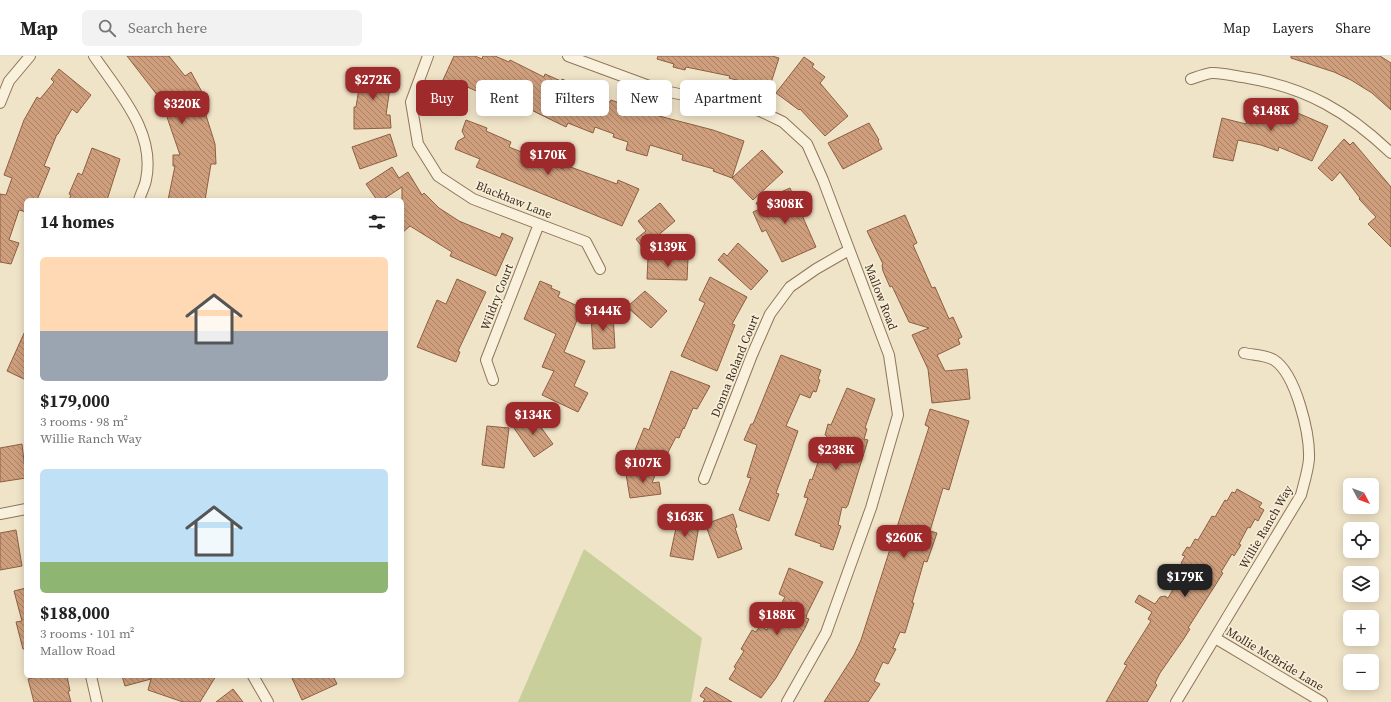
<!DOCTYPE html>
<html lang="en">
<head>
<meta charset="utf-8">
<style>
	body { margin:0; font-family:"Source Serif 4",serif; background:#f2f2f2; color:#222; height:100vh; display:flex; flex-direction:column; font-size:15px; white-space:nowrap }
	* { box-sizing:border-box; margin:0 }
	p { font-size:13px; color:#767676 }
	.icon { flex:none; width:22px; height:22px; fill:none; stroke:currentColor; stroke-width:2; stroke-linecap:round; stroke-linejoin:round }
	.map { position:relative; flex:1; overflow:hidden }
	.details { position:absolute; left:24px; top:142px; width:380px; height:480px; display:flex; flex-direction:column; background:#fff; border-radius:6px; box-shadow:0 2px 10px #0003 }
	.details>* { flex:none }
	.guide { position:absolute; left:416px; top:24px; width:380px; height:36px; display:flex; gap:8px }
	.needle { width:26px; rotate:131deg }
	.tools { position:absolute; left:1343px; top:422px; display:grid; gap:8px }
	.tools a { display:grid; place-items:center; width:36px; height:36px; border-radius:6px; background:#fff; box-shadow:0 2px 10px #0003; font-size:20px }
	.price { position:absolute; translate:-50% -34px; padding:0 9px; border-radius:8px; background:#9e2a2b; color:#fff; font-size:13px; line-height:26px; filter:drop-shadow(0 1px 2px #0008) }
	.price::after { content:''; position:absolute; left:50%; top:24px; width:12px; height:9px; margin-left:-6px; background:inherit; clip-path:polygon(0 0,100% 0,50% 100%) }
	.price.selected { background:#222; color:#fff }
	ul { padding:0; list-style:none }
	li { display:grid; align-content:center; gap:8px; height:212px; padding:0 16px }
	li span { display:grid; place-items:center; height:124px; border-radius:6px; color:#555 }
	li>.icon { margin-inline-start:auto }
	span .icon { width:72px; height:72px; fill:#fffc; stroke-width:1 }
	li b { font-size:17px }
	h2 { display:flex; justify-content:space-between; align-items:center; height:48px; padding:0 16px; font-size:17px }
	.pill { padding:0 14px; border-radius:6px; background:#fff; box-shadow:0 2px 10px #0003; font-size:14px; line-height:36px }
	.pill.selected { background:#9e2a2b; color:#fff }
	header { display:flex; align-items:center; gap:24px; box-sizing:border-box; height:56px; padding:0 20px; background:#fff; border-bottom:1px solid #e0e0e0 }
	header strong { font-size:19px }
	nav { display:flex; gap:22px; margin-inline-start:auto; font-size:14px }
	.search { width:280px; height:36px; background:#f2f2f2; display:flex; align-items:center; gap:10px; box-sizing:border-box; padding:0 14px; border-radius:6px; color:#767676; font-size:15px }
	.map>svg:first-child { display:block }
	.green { fill:#c9cf9b }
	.building { fill:url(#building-back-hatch); stroke:#8d5f41 }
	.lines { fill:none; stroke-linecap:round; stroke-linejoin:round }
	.street-casing { stroke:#8d765c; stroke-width:12 }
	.street { stroke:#faf1dc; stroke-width:10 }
	.labels { text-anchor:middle; stroke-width:3.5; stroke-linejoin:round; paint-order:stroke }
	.street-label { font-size:12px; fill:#3d2e20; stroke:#f7eed8 }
</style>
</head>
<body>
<header>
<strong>Map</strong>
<div class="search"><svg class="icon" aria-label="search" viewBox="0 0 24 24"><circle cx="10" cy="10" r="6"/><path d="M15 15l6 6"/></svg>Search here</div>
<nav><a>Map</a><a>Layers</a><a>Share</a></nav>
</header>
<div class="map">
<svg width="1391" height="646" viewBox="0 0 1391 646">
	<defs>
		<pattern id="building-back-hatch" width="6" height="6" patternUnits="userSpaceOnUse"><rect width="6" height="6" fill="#cf9f7d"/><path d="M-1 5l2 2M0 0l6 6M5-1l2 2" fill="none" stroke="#a98266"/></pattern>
	</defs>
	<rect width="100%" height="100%" fill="#f0e4c8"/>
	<path class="green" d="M584,493L702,582L691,646H518Z"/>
	<path class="building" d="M127,0H169L185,20L191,16L202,36L199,37L215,88L216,108H211L205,144H168L175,110H173V99H180L167,61L159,45L161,44Z
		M454,0H475L482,3L483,0H495L509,6L510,4L544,21L545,18L561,25L562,23L571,27L569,30L610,46L611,44L633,52L632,53L713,74L744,85L732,122L713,115L714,113L682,104L683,99L650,89L647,100L626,94L628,86L613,81L614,78L595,71L593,77L568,67L566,71L521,49L523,44L493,33L490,41L465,30L464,33L443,24Z
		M658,0H772L779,2L769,33L729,22L730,20L686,11L685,14L673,11L674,8L657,3Z
		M1291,0H1380L1391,7V54L1372,37L1351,24L1334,16L1291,2Z
		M804,1L814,8L812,11L825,21L820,27L848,60L825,80L800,53L799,54L776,37Z
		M59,13L91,39L77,57L72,53L58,78H57L44,110L50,112L37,144H26V156L19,154L9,184L19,187L11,208L0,206V138L6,139L12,122L4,119L24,64L37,41L40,43L54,26L51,23Z
		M362,14L392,18L386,59H390L391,72L354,73V51H356Z
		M1251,46L1286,54V52L1328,70L1312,105L1279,91L1278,95L1261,89L1238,84L1233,105L1213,101L1222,62L1246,68Z
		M466,64L487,72L486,75L511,86L509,91L534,101L563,113L565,109L617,128L618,124L639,133L622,170L476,111L480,103L455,93L458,85L465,81L462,75Z
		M869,67L879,84L878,85L882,93L843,113L828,87Z
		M390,78L397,100L360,113L352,91Z
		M1344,83L1350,89L1353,86L1359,93L1391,131V191L1368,168L1376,161L1359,143L1360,142L1340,116L1332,125L1318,112Z
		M92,92L120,103L107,144H69L71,139L69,138L78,117L82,119Z
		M762,94L783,116L753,144L732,122Z
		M392,111L399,122L408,116L422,139L424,137L439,152L459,165L500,182L502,177L513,182L496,220L450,200L452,196L410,170L402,177V131L382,144H377L366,128Z
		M790,132L816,191L782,206L766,174L762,176L753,156L760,153L756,147Z
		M660,147L675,165L643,192L636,183L646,175L638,165Z
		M905,159L917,187L913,189L932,232L935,231L949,263L953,261L962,281L958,283L960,288L937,299L945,315L967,313L970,343L932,347L928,313L912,279L929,272L909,266L892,230L890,231L883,215L882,209L883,208L867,175Z
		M738,187L768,215L751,234L718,204L724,197L727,200Z
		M648,201L688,202L687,224L647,223Z
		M710,221L747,241L732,268L735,269L717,315L681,300L705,247L699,244Z
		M457,223L486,236L458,295L460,296L456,306L417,291L437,244L446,248Z
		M540,225L552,230L551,232L560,236L558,241L582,252L564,296L585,305L574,330L588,337L578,356L542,339L554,315L542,311L556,278L524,263Z
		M645,235L667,255L651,272L627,251Z
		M613,258L615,292L593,293L591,259Z
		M26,273V324L7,315Z
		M781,299L821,314L818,323L820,324L816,336L813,335L810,342L800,338L786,370L798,375L776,437L779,438L769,465L739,454L751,422L747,421L757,389L744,384L751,368H753Z
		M671,315L710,330L697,353L693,352L684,373L683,372L679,382L676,381L666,400L662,399L659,408L633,399L644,372L649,374Z
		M847,332L875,343L865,372L867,373L864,383L868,384L848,449L846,452L842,451L838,469L841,470L833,494L820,490L821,488L795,479L808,442L804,441L810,423L812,424L827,380L825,379L828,368L831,369Z
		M930,353L969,365L949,434L943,432L930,475L937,477L927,506L924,505L912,547H914L905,577L900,576L893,592L896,593L888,608L883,606L874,625L880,628L868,646H824L854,599L861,584L929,371L925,369Z
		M532,359L553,388L534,401L514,372Z
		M487,370L509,372L504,412L482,409Z
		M22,388L26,422L0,426V392Z
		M657,414L652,427L659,426L661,438L630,442L626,418Z
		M1237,433L1262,447L1259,451L1264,454L1258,465L1255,463L1250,472L1248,471L1239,488L1241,489L1234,500L1232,498L1221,516L1223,517L1188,572L1190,573L1183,584L1160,617L1155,627L1157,629L1147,646H1106L1127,609L1124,608L1151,565L1148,563L1152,556L1135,546L1139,539L1155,548L1160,541L1165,540L1168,542L1179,523L1178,519L1184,509L1181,507L1185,500L1182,499L1187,491L1190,492L1195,483L1198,484L1212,460L1215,461L1225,444L1227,445L1232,436L1235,437Z
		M679,458L700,464L693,504L670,500Z
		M733,458L737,471L735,472L742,493L718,502L704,465L711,466Z
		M16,474L22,510L0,514V477Z
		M789,512L823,526L807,558L806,562L809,563L805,572L776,622L761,642L729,623L736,612L734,611L744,595L741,593L752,574L756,576L760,570L767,574L785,541L779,538Z
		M26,532V593H23L16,566L22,565L14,535Z
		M41,620H67L70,635H68L71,646H34L28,623Z
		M122,620H151V623L152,620H216L200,646H183L148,634L151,623L125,630Z
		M291,620H333L337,628L302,644Z
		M706,631L732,646H703L705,643L700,640Z
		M233,633L243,646H216Z"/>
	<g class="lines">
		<g class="street-casing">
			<path id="street" d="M94,0C119,37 156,76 146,124C145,130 141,137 139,144
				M428,0L411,46L418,88L438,120L473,143L586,186L600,213
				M568,0L660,34L760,55L783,66L807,88L823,124L889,299L898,359L871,452L826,577L787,646
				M1191,23C1197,21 1205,18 1211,17C1222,16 1237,21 1248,22C1307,32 1348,56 1391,97
				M0,47L9,25L30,0
				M493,324L486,304L539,168
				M704,423L752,299L770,258L790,231L816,213L849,194
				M0,458L26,453
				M1215,582L1322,646
				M91,620L97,646
				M253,620L268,646
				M1176,646L1301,439C1304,427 1308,415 1309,403C1310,378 1296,318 1274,304C1266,299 1253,299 1244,297"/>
		</g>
		<use href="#street" class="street"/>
	</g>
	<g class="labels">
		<g class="street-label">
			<text transform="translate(514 144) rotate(22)" y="4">Blackhaw Lane</text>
			<text transform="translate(497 241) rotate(-69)" y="4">Wildry Court</text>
			<text transform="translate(881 241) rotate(69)" y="4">Mallow Road</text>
			<text transform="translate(735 310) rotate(-68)" y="4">Donna Roland Court</text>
			<text transform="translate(1266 471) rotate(-60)" y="4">Willie Ranch Way</text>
			<text transform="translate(1275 603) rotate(31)" y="4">Mollie McBride Lane</text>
		</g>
	</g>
</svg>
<div class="tools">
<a><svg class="needle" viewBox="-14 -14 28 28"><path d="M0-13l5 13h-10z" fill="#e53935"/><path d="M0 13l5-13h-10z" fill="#767676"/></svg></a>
<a><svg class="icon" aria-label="locate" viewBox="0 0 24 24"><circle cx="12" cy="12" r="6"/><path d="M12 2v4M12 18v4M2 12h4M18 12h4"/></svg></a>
<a><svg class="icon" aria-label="layers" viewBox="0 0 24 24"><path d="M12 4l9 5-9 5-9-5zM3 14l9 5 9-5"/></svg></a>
<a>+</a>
<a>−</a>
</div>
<b class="price" style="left:373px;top:45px">$272K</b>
<b class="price" style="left:182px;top:69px">$320K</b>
<b class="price" style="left:1271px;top:76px">$148K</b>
<b class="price" style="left:548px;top:120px">$170K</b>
<b class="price" style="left:785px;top:169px">$308K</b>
<b class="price" style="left:668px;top:212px">$139K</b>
<b class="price" style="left:603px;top:276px">$144K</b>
<b class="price" style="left:533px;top:380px">$134K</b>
<b class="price" style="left:836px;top:415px">$238K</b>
<b class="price" style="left:643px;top:428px">$107K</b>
<b class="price" style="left:685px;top:482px">$163K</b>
<b class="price" style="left:904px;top:503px">$260K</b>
<b class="price selected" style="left:1185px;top:542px">$179K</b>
<b class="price" style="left:777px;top:580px">$188K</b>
<div class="guide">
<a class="pill selected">Buy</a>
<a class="pill">Rent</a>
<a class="pill">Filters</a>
<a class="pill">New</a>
<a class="pill">Apartment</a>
</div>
<section class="details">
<h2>14 homes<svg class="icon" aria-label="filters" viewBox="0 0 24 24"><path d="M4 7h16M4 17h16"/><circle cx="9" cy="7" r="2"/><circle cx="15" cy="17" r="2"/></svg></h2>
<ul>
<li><span style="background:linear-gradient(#ffd9b3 60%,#9aa5b1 0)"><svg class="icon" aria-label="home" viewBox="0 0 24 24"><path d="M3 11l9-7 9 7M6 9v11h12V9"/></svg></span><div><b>$179,000</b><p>3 rooms · 98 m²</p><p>Willie Ranch Way</p></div></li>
<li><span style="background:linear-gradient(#bfe0f5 75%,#8fb573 0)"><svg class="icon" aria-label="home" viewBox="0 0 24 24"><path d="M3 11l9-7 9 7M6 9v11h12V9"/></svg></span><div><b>$188,000</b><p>3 rooms · 101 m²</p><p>Mallow Road</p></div></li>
</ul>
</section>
</div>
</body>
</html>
